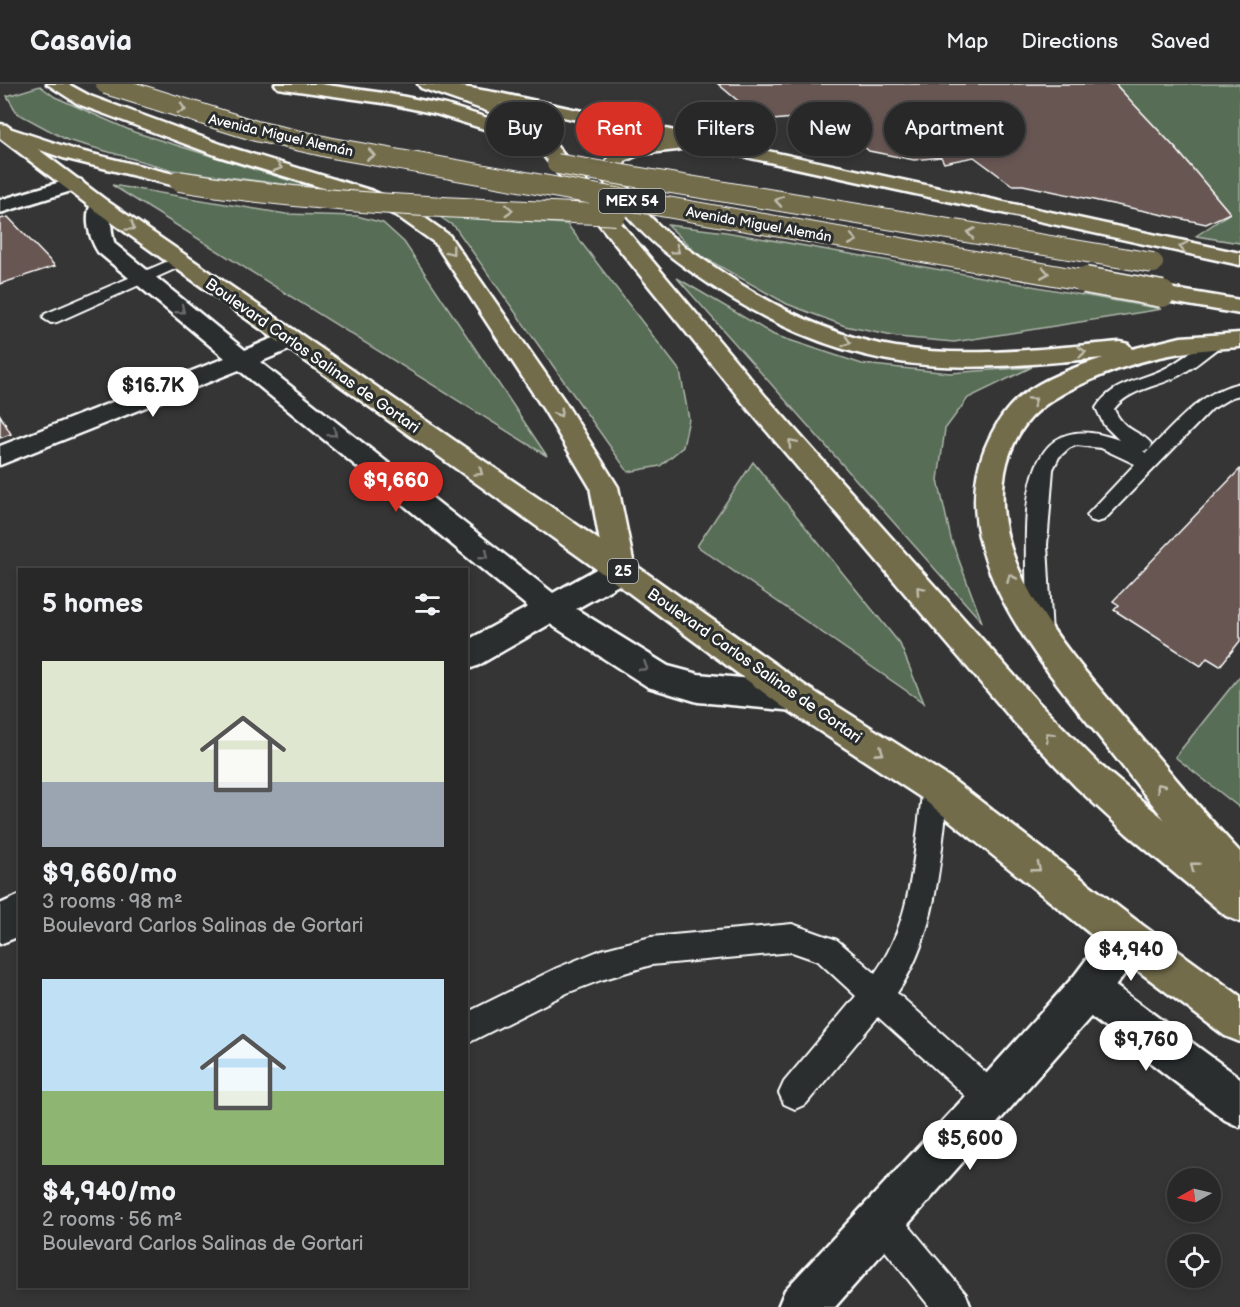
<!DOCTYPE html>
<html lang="en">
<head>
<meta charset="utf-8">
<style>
	body { margin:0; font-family:"Balsamiq Sans",sans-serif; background:#303030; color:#f1f3f6; height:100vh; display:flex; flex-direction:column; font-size:22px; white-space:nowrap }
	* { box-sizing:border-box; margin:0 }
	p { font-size:20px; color:#a5a6a8 }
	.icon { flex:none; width:33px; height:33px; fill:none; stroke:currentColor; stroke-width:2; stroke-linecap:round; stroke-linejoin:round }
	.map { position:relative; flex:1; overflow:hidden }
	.panel { position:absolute; left:18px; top:484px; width:450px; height:720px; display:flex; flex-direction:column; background:#282828; border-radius:0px; box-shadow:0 3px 9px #0003,0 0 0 2px #444445 }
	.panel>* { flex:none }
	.top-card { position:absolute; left:486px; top:18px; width:570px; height:54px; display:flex; gap:12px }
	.needle { width:39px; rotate:262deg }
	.fabs { position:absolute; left:1167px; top:1084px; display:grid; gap:12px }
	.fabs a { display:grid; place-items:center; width:54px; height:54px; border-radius:50%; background:#282828; box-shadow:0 3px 9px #0003,0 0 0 2px #444445; font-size:30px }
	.price { position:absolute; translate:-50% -51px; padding:0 14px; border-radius:21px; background:#fff; color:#222; font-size:20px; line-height:39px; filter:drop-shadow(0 2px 3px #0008) }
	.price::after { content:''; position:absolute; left:50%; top:36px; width:18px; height:14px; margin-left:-9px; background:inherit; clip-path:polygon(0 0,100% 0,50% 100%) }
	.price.current { background:#d93025; color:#fff }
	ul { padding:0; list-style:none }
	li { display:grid; align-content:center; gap:12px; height:318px; padding:0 24px }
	li span { display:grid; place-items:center; height:186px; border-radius:0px; color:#555 }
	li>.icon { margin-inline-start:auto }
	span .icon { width:108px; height:108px; fill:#fffc; stroke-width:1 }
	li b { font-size:26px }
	h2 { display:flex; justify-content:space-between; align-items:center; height:72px; padding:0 24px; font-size:26px }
	.tag { padding:0 21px; border-radius:27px; background:#282828; box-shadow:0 3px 9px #0003,0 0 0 2px #444445; font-size:21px; line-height:54px }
	.tag.current { background:#d93025; color:#fff }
	header { display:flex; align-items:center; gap:36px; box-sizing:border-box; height:84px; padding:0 30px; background:#282828; border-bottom:2px solid #444445 }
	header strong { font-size:28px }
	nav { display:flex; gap:33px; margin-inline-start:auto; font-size:21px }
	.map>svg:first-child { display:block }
	.green { fill:#596d57; stroke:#acb6ab; stroke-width:1.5 }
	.building { fill:#685752; stroke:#fff; stroke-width:1.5 }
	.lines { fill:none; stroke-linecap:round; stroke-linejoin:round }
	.service-casing { stroke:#fff; stroke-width:4 }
	.minor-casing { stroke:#fff; stroke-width:5 }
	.tertiary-casing { stroke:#fff; stroke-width:5 }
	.primary-casing { stroke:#fff; stroke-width:5 }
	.trunk-casing { stroke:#fff; stroke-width:5 }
	.service { fill:#2a2d2e; fill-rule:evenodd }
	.minor { fill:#2a2d2e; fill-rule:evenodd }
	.tertiary { fill:#2a2d2e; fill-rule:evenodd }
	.primary { fill:#736c4b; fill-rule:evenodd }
	.trunk { fill:#736c4b; fill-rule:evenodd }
	.trunk-bridge-far1-casing { stroke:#fff; stroke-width:22; stroke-linecap:butt }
	.trunk-bridge-casing { stroke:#fff; stroke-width:29; stroke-linecap:butt }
	.trunk-bridge-far1 { stroke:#736c4b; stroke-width:20 }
	.trunk-bridge { stroke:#736c4b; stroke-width:26 }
	.oneway { stroke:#c0bdae }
	.oneway2 { stroke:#6a6c6d }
	.labels { text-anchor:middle; stroke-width:6; stroke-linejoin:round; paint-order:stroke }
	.far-street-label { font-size:14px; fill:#fff; stroke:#2a2d2e }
	.shield { fill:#2a2d2e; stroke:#bfc0c0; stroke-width:1.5 }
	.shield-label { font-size:15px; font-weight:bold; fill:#fff }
	.street-label { font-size:16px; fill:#fff; stroke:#2a2d2e }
</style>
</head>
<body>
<header>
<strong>Casavia</strong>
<nav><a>Map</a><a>Directions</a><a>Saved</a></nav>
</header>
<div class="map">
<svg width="1240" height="1223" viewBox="0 0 1240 1223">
	<rect width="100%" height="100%" fill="#363535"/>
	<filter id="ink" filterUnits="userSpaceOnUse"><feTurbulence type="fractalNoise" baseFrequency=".0167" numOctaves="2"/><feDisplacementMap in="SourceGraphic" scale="12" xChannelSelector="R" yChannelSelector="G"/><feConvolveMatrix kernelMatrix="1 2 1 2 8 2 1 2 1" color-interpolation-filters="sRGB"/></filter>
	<g filter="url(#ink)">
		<path class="green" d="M1115,0H1240V159L1196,152L1230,129L1177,66Z
			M40,2L55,13L134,48L314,104L172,86L67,56L17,29L7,12Z
			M112,101L286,130L357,132L383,139L404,158L547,372Z
			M437,131L567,140L680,287L689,335L683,363L660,382L628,388L455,143Z
			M668,141L726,148L1162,225L954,258L897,253L845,242L787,220L696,169Z
			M677,194L774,251L862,280L950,289L1032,283L968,314L945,345L938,396L951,455L982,538Z
			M753,378L900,560L924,619L697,462Z
			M1240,592V724L1175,673Z"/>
		<path class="building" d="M718,0H1115L1177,66L1230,129L1206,140L1023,101H1012L974,73L944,79L941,73L914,76L869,67L819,25L794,34L762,37Z
			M8,133L55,182L0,200V135Z
			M0,331L11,350L0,354Z
			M1240,385V557L1220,582L1207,574L1201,582L1114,526L1119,521L1113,517Z"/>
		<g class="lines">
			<g class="service-casing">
				<path id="service" d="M180,172L186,174L188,177L186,180L57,238L51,239L43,234L45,230Z
					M1216,252L1222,253L1225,257L1222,261C1208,271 1195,283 1180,291C1159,303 1130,304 1114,325C1124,349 1143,347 1152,361L1149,366L1143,367L1146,369C1175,341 1199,308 1240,299V311L1232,313L1212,325L1104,436L1097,438L1090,436L1087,431L1135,380L1101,364L1077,361L1069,364L1059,373L1053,385L1047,461L1052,551L1049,558L1041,560L1033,558C1024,541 1027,504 1026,484C1025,420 1023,320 1119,356L1104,341L1096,324C1113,297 1142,297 1168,283C1183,275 1196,263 1210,253Z
					M936,692L945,696L949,704C940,773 938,850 897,909L1003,1004L1008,1015L1003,1026L992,1031L981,1026L878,933L806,1020L795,1025L784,1020L779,1009L784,998L856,912L818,877L792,868L651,881L601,896L567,909L466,960V929L557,884L601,866L651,853L792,840L837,856L875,889C913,837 914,766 923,704L927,696Z
					M883,1120L895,1125L966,1210L971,1223H930L871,1149L866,1137L871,1125Z"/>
			</g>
			<g class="minor-casing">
				<path id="minor" d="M74,94L81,96L84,100L81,104L0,129V116Z
					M100,115L107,117C113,125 109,146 115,160L245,266C261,260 281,247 298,252L302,257L298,262L260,278L553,509L609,478L620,475L631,478L635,486L631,494L576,525L668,582L698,590L795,599L807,603L812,613L807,623L795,627L698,618L648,603L550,540L477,582L466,586V557L528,523L239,286L0,381V362L225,274L98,168C89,154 83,131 93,117Z
					M20,811V852L0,860V820Z
					M1127,834L1141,840L1147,854L1141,868L1102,920L835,1223H778L785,1206L977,1000L1074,892L1113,840Z"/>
			</g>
			<g class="tertiary-casing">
				<path id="tertiary" d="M1088,886L1102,892L1240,994V1043L1225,1036L1074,920L1068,906L1074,892Z"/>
			</g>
			<g class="primary-casing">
				<path id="primary" d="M418,0C452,0 490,12 520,29C530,36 539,45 549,53L766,313L1038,618L1100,681L1153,726L1240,795V838L1226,832L1127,750L1076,703L1014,638L748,325L535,61L509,38L487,27L421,4Z
					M0,40L6,41L107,117L631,478L807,603L949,693L1141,840L1240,912V958L1225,952L1113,868L923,715L783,623L609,494L93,125L0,54Z"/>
			</g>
			<g class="trunk-casing">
				<path id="trunk" d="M47,0H68L90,12L229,63L373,107L411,124L449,151L565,318L618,403L635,486L631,494L620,497L609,494L605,486L590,403L544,326L435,159L397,132L359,115L215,71L78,20Z
					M275,0H320L390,10L446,21L549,53L551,57L549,61L542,63L436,30L390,20L284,5L278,4Z
					M446,0L499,9L1240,169V181L686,60L684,64L677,66L640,70L625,77L621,91C639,130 675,157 710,180C766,219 828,252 896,263C970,275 1046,264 1120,258L1128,260L1132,265L1181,253L1240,249V263C1181,266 1136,275 1082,300C1044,317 1018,338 1007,379C981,482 1079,579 1139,651C1172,690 1205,731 1240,768V813C1236,812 1231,811 1227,808C1218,802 1210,790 1203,781C1174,748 1147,714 1120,679C1057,598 940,476 985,364C993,345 1004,325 1021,312C1044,294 1075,283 1103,274C1044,279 985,286 926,281C841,274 762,238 693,189C656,163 620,133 601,91L609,71L630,61L664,55L499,19L439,9L436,5L439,1Z
					M0,41L76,66L186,93L189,97L186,101L179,103L63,74L0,52Z
					M1162,203L1240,216V230L1154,215L1151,210L1154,205Z"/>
			</g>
			<use href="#service" class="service"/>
			<use href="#minor" class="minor"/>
			<use href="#tertiary" class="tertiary"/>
			<use href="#primary" class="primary"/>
			<use href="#trunk" class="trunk"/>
			<g class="trunk-bridge-far1-casing">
				<path id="trunk-bridge-far1" d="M106,0L256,47L332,64L1093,198
					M557,80L1153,179
					M179,97C324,121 470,124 616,131"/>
			</g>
			<g class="trunk-bridge-casing">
				<path id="trunk-bridge" d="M1085,196L1162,210"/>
			</g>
			<use href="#trunk-bridge-far1" class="trunk-bridge-far1"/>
			<use href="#trunk-bridge" class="trunk-bridge"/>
		</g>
		<defs><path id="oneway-chevron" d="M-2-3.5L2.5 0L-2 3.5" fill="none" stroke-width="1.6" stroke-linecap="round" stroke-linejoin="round" transform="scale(1.5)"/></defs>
		<g class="oneway">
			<use href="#oneway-chevron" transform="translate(182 25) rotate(18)"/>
			<use href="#oneway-chevron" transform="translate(371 71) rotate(10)"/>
			<use href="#oneway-chevron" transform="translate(278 83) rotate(16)"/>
			<use href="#oneway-chevron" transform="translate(779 117) rotate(-171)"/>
			<use href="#oneway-chevron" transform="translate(509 126) rotate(3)"/>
			<use href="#oneway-chevron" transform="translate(131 143) rotate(35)"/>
			<use href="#oneway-chevron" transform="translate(971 149) rotate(-171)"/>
			<use href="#oneway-chevron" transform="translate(853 156) rotate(10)"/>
			<use href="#oneway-chevron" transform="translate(1183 163) rotate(-168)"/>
			<use href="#oneway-chevron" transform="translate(676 166) rotate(37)"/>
			<use href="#oneway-chevron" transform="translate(451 167) rotate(52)"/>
			<use href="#oneway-chevron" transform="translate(1045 189) rotate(10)"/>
			<use href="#oneway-chevron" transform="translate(847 258) rotate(18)"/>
			<use href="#oneway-chevron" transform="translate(1082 268) rotate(-4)"/>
			<use href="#oneway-chevron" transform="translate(1033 317) rotate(-36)"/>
			<use href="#oneway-chevron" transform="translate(559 329) rotate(58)"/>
			<use href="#oneway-chevron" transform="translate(792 359) rotate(-131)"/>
			<use href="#oneway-chevron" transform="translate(479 388) rotate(35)"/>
			<use href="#oneway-chevron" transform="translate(1011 494) rotate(-114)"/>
			<use href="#oneway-chevron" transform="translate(920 506) rotate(-131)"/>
			<use href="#oneway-chevron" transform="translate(1049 652) rotate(-134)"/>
			<use href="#oneway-chevron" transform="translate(880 668) rotate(33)"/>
			<use href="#oneway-chevron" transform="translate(1160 703) rotate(-129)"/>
			<use href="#oneway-chevron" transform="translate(1194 782) rotate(-141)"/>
			<use href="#oneway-chevron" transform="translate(1037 784) rotate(38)"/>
		</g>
		<g class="oneway2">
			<use href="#oneway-chevron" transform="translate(181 226) rotate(39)"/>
			<use href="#oneway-chevron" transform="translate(333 349) rotate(39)"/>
			<use href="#oneway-chevron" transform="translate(485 471) rotate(39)"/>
			<use href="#oneway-chevron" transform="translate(644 583) rotate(32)"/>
		</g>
	</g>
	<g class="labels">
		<g class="far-street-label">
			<text transform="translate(281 51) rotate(13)" y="5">Avenida Miguel Alemán</text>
			<text transform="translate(759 140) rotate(10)" y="5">Avenida Miguel Alemán</text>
		</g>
		<g class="shield">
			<rect x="599" y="105" width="66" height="24" rx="4.5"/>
			<rect x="608" y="475" width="30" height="24" rx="4.5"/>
		</g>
		<g class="shield-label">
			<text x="632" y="122">MEX 54</text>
			<text x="623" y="492">25</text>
		</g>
		<g class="street-label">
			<text transform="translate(313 271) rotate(35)" y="6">Boulevard Carlos Salinas de Gortari</text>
			<text transform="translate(755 581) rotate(35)" y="6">Boulevard Carlos Salinas de Gortari</text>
		</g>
	</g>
</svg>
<div class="fabs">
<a><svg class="needle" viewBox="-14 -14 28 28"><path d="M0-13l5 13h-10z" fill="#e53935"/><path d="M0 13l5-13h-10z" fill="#a5a6a8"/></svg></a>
<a><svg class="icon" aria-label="locate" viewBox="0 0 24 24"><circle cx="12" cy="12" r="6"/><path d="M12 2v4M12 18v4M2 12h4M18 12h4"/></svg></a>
</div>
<b class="price" style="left:153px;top:334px">$16.7K</b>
<b class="price current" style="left:396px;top:429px">$9,660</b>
<b class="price" style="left:1131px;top:898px">$4,940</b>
<b class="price" style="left:1146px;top:988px">$9,760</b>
<b class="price" style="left:970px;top:1087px">$5,600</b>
<div class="top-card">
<a class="tag">Buy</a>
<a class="tag current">Rent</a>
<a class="tag">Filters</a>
<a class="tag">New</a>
<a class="tag">Apartment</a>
</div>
<section class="panel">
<h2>5 homes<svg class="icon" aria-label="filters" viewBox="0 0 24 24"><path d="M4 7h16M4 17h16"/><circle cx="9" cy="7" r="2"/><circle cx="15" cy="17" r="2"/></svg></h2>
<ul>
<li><span style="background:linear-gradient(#dfe7d0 65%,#9aa5b1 0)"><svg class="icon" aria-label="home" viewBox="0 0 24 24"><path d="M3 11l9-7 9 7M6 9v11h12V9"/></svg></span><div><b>$9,660/mo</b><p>3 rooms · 98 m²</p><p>Boulevard Carlos Salinas de Gortari</p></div></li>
<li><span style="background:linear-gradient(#bfe0f5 60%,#8fb573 0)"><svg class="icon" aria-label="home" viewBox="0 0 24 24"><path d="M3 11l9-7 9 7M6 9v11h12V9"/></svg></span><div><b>$4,940/mo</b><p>2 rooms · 56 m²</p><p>Boulevard Carlos Salinas de Gortari</p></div></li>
</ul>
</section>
</div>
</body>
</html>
